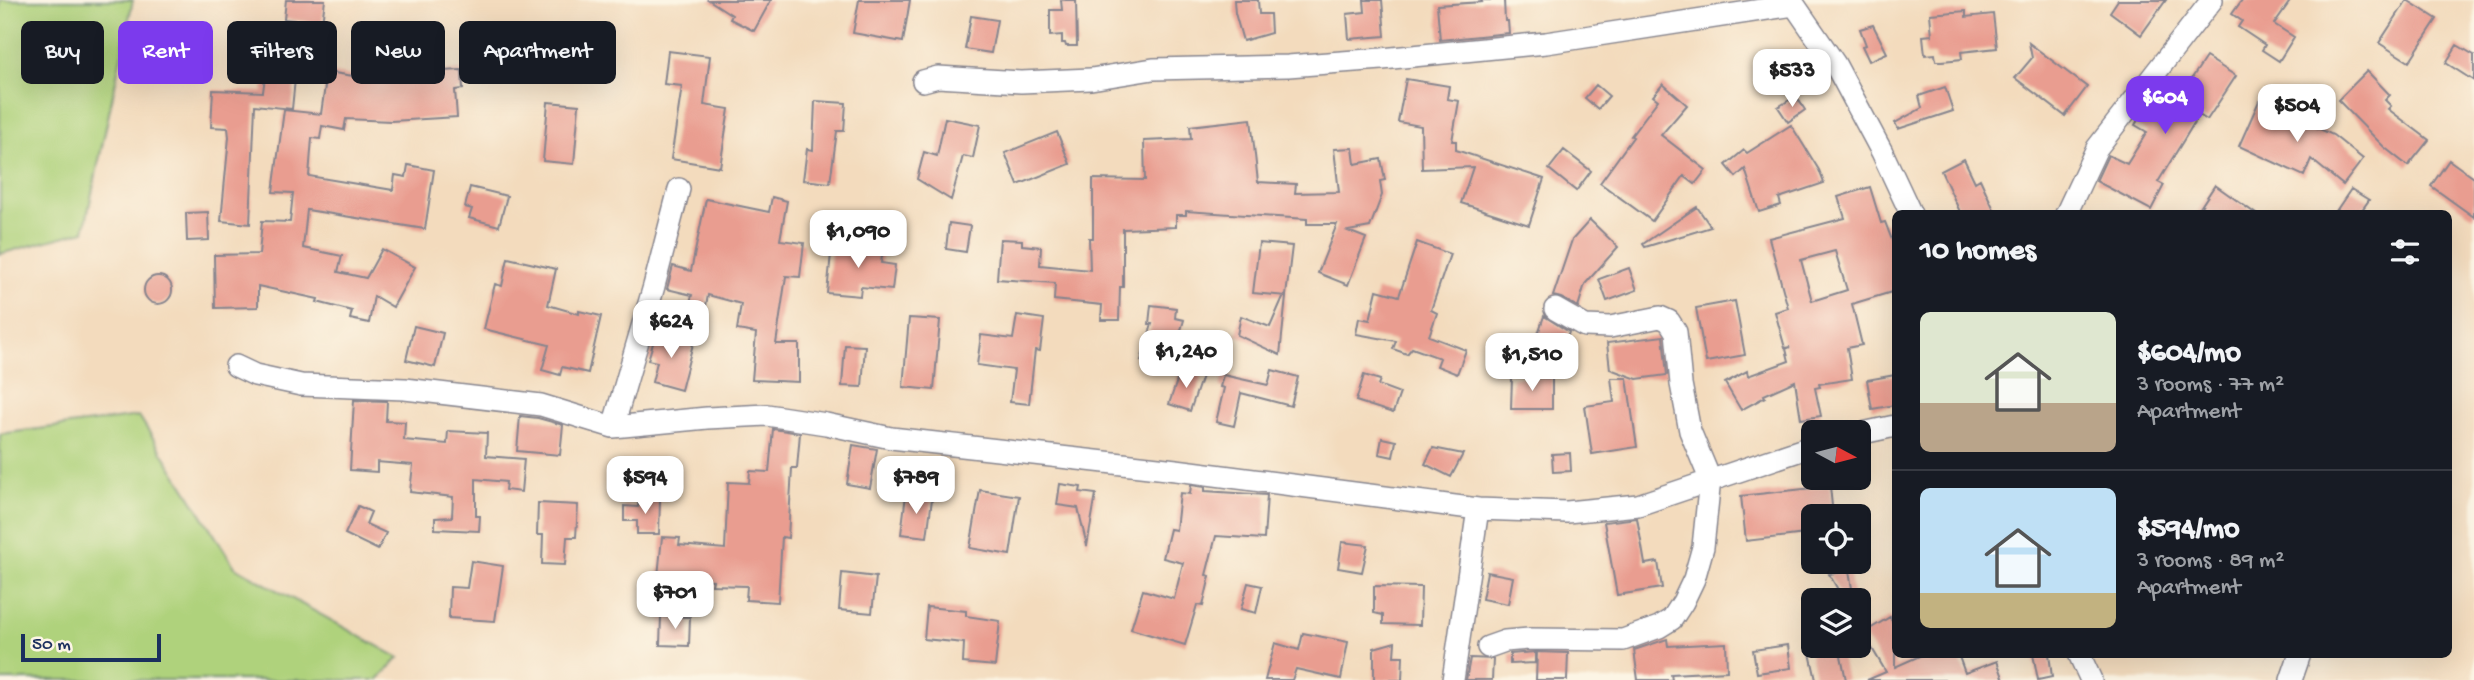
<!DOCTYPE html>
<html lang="en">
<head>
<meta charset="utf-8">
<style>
	body { margin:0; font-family:"Gochi Hand",sans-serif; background:#20242c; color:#f1f3f6; height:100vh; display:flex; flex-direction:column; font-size:26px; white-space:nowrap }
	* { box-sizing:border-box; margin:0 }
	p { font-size:23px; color:#9ea1a6 }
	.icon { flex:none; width:38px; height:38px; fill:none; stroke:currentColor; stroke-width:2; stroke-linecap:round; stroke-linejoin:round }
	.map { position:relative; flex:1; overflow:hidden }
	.side { position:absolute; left:1892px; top:210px; width:560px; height:448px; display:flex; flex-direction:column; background:#171b24; border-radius:10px; box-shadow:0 7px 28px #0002 }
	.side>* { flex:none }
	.banner { position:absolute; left:21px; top:21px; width:665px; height:63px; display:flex; gap:14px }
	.needle { width:46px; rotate:97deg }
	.tools { position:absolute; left:1801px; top:420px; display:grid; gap:14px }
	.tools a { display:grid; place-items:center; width:70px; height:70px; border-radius:10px; background:#171b24; box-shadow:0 7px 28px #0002; font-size:35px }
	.scale { position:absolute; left:21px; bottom:18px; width:140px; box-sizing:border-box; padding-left:7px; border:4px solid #1b2f5e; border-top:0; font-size:19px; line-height:24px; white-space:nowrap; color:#1b2f5e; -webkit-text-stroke:5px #fcf5e5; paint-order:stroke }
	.price { position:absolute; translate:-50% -60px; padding:0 16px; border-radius:14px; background:#fff; color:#222; font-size:23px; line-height:46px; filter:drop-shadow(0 2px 4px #0008) }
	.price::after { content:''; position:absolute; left:50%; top:42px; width:21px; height:16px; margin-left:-10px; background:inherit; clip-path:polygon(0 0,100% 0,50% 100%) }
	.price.current { background:#7c3aed; color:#fff }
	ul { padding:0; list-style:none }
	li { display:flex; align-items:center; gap:21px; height:175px; padding:0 28px }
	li+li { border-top:2px solid #363941 }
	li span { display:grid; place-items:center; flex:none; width:196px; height:140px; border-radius:10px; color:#555 }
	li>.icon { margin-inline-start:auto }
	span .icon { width:84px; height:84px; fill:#fffc; stroke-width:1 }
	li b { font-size:30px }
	h2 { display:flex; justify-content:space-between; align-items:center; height:84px; padding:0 28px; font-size:30px }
	.tag { padding:0 24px; border-radius:10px; background:#171b24; box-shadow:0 7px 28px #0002; font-size:24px; line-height:63px }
	.tag.current { background:#7c3aed; color:#fff }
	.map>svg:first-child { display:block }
	.green { fill:#afd27b; stroke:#65806c; stroke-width:2 }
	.building { fill:#e99d90; fill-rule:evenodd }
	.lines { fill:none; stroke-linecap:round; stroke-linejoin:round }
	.minor-casing { stroke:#87858e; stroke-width:24 }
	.minor { stroke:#fff; stroke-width:21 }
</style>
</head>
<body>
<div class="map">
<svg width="2474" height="680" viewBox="0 0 2474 680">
	<rect width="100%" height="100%" fill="#fcf5e5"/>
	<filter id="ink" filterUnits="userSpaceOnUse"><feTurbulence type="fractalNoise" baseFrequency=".0143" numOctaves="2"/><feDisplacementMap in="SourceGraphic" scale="14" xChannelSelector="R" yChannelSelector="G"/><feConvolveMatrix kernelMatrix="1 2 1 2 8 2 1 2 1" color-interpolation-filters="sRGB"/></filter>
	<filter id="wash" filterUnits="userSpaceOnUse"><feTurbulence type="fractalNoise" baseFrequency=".00686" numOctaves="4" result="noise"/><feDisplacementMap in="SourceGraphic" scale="28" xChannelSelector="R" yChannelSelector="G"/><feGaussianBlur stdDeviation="1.57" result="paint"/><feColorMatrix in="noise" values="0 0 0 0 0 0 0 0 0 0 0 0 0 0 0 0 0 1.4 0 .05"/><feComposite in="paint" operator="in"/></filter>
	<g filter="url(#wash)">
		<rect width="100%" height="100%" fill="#f3dbbd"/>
		<path class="green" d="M0,0H133L84,231L0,254Z
			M139,416L235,567L399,658L378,680H0V434Z"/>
		<g id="blocks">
			<path class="building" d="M286,0H325L322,23L284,19Z
				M709,0H771L754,31L730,19L732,15Z
				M859,0H910L903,42L853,33Z
				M1061,0H1076L1077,46H1066L1065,43H1062V35L1050,36V10H1062Z
				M1234,0H1258L1259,14H1270L1271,33L1243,41L1235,13Z
				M1364,0H1382L1385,36L1349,39L1347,14L1365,12Z
				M1481,0H1504L1505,21H1508L1509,33L1440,40L1437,5L1482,2Z
				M2118,0H2166L2141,35L2110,12Z
				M2242,0H2291L2274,24L2294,37L2279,61L2262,50L2265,45L2238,27L2242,21L2232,14Z
				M2407,0L2437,19L2409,62L2379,43Z
				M1966,11V17L1993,14L1997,48L1961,52L1962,59L1942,61H1936L1935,54L1925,55L1923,36L1932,35L1930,14Z
				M971,16L997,20L991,53L965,49Z
				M1873,25L1887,53L1869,61L1862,46L1866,45L1860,29Z
				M516,30L556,31L555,63L515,62Z
				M2029,43L2087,87L2065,116L2015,78L2032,58Z
				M2457,45L2474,55V81L2446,63Z
				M668,51L710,56L704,105L729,109L720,167L671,159L682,86L664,84Z
				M441,56L442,71L462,70L463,89L455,90L457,117L391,121L346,119L344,130L322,126L320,139L312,138L309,176L393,190L395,175L406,177L408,165L434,170L425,229L307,210L303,248L342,256L338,272L366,278L382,249L415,267L393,307L374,296L369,323L350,319L352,311L317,302L318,299L258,286V307L215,308L214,255L259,254L262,221L290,222L293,193L273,192L284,110L321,114L327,72L360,77L411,78L410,57Z
				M2206,57L2236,76L2207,120L2199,115L2158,182L2164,185L2151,210L2096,181L2108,155L2127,164L2147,132L2135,125L2149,102L2168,114Z
				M266,69L285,71L284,78L295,79L292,109L255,105L250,224L221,221L229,137L228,128L211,127L213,90L263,92Z
				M2367,71L2390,95L2385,100L2391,106L2388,109L2429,140L2408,166L2384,147L2338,100Z
				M1406,79L1449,86L1447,99L1459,101L1452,141H1456V150L1544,179L1529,225L1461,203L1473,167L1422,169L1421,126L1398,122Z
				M1663,84L1687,105L1661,135L1706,170L1695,184L1684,176L1652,221L1600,183L1633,137L1631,136L1658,100L1653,96Z
				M1596,85L1609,96L1598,109L1585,98Z
				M1945,87L1953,111L1898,129L1895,123L1922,108L1919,96Z
				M1796,96L1805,110L1788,122L1778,107Z
				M815,101L846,103L844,131H837L830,183L803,180L807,149L813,150Z
				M2259,101L2333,135L2363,159L2343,185L2311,159L2304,176L2239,146Z
				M548,102L579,105L574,164L543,161Z
				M945,118L980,125L973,158L963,156L951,200L917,179L924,152L937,156Z
				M1251,119L1258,182L1296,184L1295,193L1339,192L1334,149L1353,148L1355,164L1381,159L1385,180L1380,181L1382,195L1370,227L1348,231L1366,238L1348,285L1318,273L1337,224H1307V219L1186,211V215H1176V227L1123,229V287H1120L1119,320H1101L1102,305L1054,300L1055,283L997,279L1000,239L1022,240V245L1041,247L1040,265L1090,270L1089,238H1093V179L1145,180L1144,141L1191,139L1190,126Z
				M1791,125L1819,170L1824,183L1779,198L1781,205L1759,212L1745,169L1736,177L1726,165L1744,150L1747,153Z
				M1057,132L1070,164L1018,185L1005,153Z
				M1564,150L1591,171L1576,191L1549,169Z
				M1964,159L1975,182L1980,179L1996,214H1961L1941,171Z
				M2449,160L2474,178V217L2431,186Z
				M2215,185L2256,214H2196Z
				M470,187L507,196L499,226L469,218L472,209L465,207Z
				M1870,187L1881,223L1885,222L1895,248V291L1852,304L1862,345L1847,348L1852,379L1819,384L1820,387L1815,388L1821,416L1801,419L1795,381L1764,395L1765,397L1741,410L1725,383L1747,371L1748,376L1789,361L1786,349L1790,347L1785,348L1775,312L1788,308L1769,238L1845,218L1838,197ZM1835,251L1847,290L1812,301L1801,260Z
				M2351,189L2369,200L2359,214H2334Z
				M772,197L787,201L780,240L804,243L800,277L786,276L776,344H799V382L752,380L756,333L737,330L741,304L708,295L702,327L685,323L692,295L667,289L673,266L691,271L706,199L769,212Z
				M1697,207L1711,227L1645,247L1643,244Z
				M208,212L209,240L187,241L186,213Z
				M1590,220L1618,247L1585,284L1578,307L1561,298L1553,296L1572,240Z
				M949,223L970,226L966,252L946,249Z
				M1417,242L1450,254L1431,310L1437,313L1429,336L1466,350L1457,374L1437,366L1440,358L1412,348L1407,354L1393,349L1396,341L1356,334L1359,318L1370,320L1377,290L1399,296Z
				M1259,243L1292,246L1286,296L1253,293Z
				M832,244L883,249L881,263L895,265L892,290L861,287L860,296L827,293Z
				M508,258L556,269L548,305L579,314V311L601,316L588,373L562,367L560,375L542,370L549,345L484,329L495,284L502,286Z
				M1629,268L1637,290L1607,301L1599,279Z
				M144 290a14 14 0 1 1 28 0a14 14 0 1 1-28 0Z
				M1283,297H1286L1280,355L1237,335L1241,316L1270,327Z
				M1735,301L1745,355L1706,362L1696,308Z
				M1151,305L1176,308L1175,318L1184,320L1169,369L1141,361L1152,324H1149Z
				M1017,315L1044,319L1040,351L1035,350L1029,404L1010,402L1014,370L977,365L981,335L1013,339Z
				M1544,316L1569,332L1562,353L1535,343Z
				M909,318L940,320L934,390L903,387Z
				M414,326L443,333L435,367L406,360Z
				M664,332L694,340L681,390L652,382L657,362L648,360L654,340L661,342Z
				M1663,336L1667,375L1637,379L1610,369L1607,343Z
				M845,345L865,346L862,387L842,386Z
				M1181,369L1202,376L1190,411L1169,404Z
				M1272,370L1298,377L1291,406L1241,393L1234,426L1216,422L1224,388L1220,387L1223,375L1268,385Z
				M1364,375L1380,380L1378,385L1400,393L1393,413L1356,401Z
				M1895,375V405L1872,409L1867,380Z
				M1512,377L1552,378V409H1511Z
				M1611,378H1627L1637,447L1592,454L1585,406L1614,402Z
				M354,400L387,401L386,421L405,422L404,440L447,444L448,431L487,433L486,456L524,459L521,492L505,490L506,482L476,479V516H480L479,531L435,529V518L452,517L453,497L410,492L413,465L377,462V472L350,470Z
				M520,416L538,418L563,425L560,455L517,451Z
				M773,429L800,433L797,468H792L788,538L782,537L778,602L746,600L747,586L712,585L713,580L658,576L662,537L680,538L679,545L725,549L728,482L749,483L750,471L769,472Z
				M1382,438L1396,441L1393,457L1379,454Z
				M853,445L877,449L870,488L847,484Z
				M1433,448L1463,454L1451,477L1425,464Z
				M1570,453L1571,471L1553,472L1552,454Z
				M1060,484L1081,487L1080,492L1096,494L1087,546L1078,508L1057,505Z
				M1191,485L1205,487V491L1267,495L1264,539L1216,536L1206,575L1210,576L1203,606L1197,605L1185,645L1131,629L1143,590L1174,599L1183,563L1163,558L1170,529L1176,530L1180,493L1190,494Z
				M1830,486L1833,516H1813V533L1746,541L1741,496Z
				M980,490L1019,496L1010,555L970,548Z
				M906,495L932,499L927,537L901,534Z
				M639,498L660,499L659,534H637V521H624V506L638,507Z
				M538,503L578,505L576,537H567L565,565L542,564L543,535H537Z
				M358,506L371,512L366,524L386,533L378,550L345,534Z
				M1637,518L1645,564L1658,562L1662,588L1617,595L1604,522Z
				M1342,542L1368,545L1362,572L1338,568Z
				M471,561L503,566L495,621L449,618L450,587L467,588Z
				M1849,571L1854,600H1844L1829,574Z
				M1487,572L1513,577L1508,604L1482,599Z
				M842,573L876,577L872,613L839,610Z
				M1248,583L1262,586L1256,613L1241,609Z
				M1374,586L1421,587L1420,625L1383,624V615L1374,613Z
				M927,607L966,611V616L1000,621L995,666L963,663L964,643L924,639Z
				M661,616L690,617L689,646L660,645Z
				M1890,617L1895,626V667L1924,654H1958L1965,673L1997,661L2004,680H1867L1886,672L1863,633Z
				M1303,633L1348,642L1341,679L1296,669L1292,680H1265L1275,643L1299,650Z
				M1667,639L1668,646L1726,643L1727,671L1671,674L1672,680H1638L1634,650Z
				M1395,642L1394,656H1403L1402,680H1374V648Z
				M1788,645L1791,668L1757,673L1753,650Z
				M1839,646L1846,680H1816L1810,653Z
				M1535,652V663L1510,664V654Z
				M1537,652L1568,653L1567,680H1536Z
				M2033,654H2049L2052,677L2038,680Z
				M1470,658L1493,659L1492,680H1466Z"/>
		</g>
	</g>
	<g filter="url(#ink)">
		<use href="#blocks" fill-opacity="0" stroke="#87858e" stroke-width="2"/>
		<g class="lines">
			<g class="minor-casing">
				<path id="minor" d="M1791,0L1835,64L1882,152L1911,214
					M923,81L938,77L1021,82L1091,79L1153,69L1288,66L1382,59L1546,43L1794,5
					M2066,214L2097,148L2212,0
					M236,366L255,375L301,385L405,389L541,405L613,427L707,418L767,415L826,424L891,438L1176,470L1478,509L1567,512L1638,505L1813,446
					M613,427L654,286L679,189
					M1858,434L1895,426
					M1488,647L1505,641L1529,639L1623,640L1659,627L1672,619L1683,602L1694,579L1703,547L1710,479L1690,431L1681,384L1676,332L1669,321L1660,317L1610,327L1585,326L1555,309
					M2079,654L2091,680
					M1453,680L1478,509
					M2291,680L2300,654"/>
			</g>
			<use href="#minor" class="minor"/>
		</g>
	</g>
</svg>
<div class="tools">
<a><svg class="needle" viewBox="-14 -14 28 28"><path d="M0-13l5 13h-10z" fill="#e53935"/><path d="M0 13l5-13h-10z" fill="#9ea1a6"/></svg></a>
<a><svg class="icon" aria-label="locate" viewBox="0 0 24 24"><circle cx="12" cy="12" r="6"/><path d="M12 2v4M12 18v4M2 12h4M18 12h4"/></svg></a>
<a><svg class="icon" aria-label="layers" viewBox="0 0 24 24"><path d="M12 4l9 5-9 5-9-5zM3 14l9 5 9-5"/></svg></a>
</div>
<div class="scale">50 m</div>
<b class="price" style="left:1792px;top:109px">$533</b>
<b class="price current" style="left:2165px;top:136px">$604</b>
<b class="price" style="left:2297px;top:144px">$504</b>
<b class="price" style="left:858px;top:270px">$1,090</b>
<b class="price" style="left:671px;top:360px">$624</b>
<b class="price" style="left:1186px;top:390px">$1,240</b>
<b class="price" style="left:1532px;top:393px">$1,510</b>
<b class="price" style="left:645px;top:516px">$594</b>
<b class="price" style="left:916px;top:516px">$789</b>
<b class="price" style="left:675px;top:631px">$701</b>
<div class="banner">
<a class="tag">Buy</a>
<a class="tag current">Rent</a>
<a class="tag">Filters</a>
<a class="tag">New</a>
<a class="tag">Apartment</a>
</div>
<section class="side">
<h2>10 homes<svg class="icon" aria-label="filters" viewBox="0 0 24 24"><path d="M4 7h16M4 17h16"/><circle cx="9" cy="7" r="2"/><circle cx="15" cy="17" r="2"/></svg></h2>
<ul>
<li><span style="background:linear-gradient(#dfe7d0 65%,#b9a48a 0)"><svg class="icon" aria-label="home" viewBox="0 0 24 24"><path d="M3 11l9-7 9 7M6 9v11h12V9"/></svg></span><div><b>$604/mo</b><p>3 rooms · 77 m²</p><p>Apartment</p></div></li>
<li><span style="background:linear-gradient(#bfe0f5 75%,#c2b280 0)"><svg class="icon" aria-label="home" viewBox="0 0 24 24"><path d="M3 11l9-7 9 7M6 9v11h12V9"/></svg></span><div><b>$594/mo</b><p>3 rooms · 89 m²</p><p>Apartment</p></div></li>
</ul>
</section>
</div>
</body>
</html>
